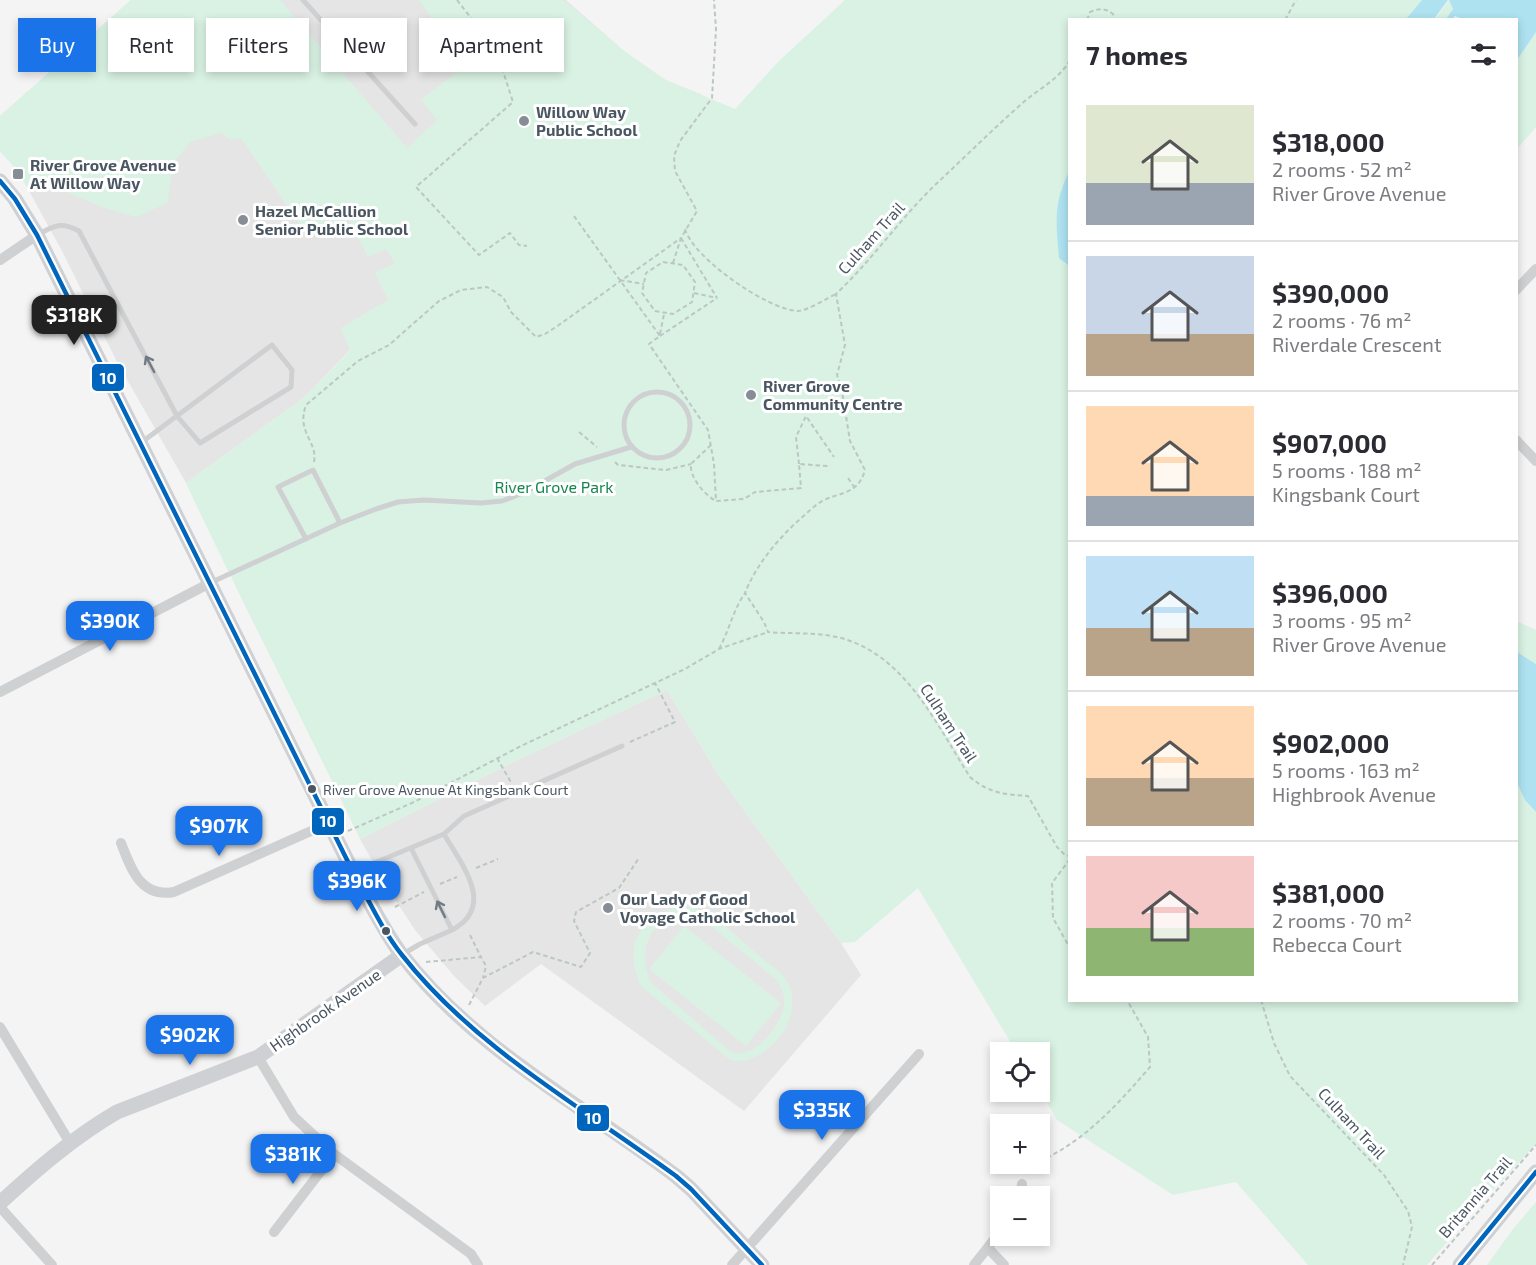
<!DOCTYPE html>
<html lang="en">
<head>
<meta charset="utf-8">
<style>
	body { margin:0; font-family:"Exo 2",sans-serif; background:#f2f2f3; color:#2b2b33; height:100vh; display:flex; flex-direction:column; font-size:22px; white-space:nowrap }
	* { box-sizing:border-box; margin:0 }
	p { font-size:20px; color:#7c7c81 }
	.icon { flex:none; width:33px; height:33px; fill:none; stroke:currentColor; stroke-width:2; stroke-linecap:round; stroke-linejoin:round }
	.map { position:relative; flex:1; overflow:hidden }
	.side { position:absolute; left:1068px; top:18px; width:450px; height:984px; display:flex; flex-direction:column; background:#fff; border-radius:0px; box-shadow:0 3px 9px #0003 }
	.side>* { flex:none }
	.hud { position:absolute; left:18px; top:18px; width:570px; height:54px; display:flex; gap:12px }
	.buttons { position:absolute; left:990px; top:1042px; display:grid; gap:12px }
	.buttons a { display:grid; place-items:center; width:60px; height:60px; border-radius:0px; background:#fff; box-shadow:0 3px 9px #0003; font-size:30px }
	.price { position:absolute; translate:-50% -51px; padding:0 14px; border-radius:12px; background:#1a73e8; color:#fff; font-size:20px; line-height:39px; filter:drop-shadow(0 2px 3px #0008) }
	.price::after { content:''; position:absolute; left:50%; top:36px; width:18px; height:14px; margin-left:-9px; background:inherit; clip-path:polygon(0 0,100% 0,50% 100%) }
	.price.current { background:#222; color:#fff }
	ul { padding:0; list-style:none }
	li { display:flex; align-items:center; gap:18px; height:150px; padding:0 18px }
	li+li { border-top:2px solid #e1e1e2 }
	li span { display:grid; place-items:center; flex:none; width:168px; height:120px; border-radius:0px; color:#555 }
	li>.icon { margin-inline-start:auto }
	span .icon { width:72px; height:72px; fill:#fffc; stroke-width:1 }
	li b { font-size:26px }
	h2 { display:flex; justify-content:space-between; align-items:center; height:72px; padding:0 18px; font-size:26px }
	.tag { padding:0 21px; border-radius:0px; background:#fff; box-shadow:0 3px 9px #0003; font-size:21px; line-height:54px }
	.tag.current { background:#1a73e8; color:#fff }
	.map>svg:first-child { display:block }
	.education { fill:#e6e5e6 }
	.green { fill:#d9f2e3; fill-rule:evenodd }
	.water { fill:#aee2f0 }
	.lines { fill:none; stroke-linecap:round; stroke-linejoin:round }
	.path { stroke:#bcc7c4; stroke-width:2; stroke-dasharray:4.5 3; stroke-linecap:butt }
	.lane { stroke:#ced0d2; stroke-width:5 }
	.street { stroke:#ced0d2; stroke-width:10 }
	.secondary { stroke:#ced0d4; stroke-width:15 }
	.bus-1-casing { stroke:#fff; stroke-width:9 }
	.bus-1 { stroke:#0065bd; stroke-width:4.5 }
	.oneway { stroke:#727b83 }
	.poi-dot { fill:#868d94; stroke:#fff; stroke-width:2 }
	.bus-dot { fill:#4a5661; stroke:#fff; stroke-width:2 }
	.labels { text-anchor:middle; stroke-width:6; stroke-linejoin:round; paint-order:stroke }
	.bus-label { font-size:14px; fill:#4a5661; stroke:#fff; text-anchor:start }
	.poi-label { font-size:16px; font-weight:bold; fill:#4a5661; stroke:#fff; text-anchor:start }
	.street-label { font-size:16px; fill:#4a5661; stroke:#fff }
	.park-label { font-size:16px; fill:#17864f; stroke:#fff }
	.line-badge { stroke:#fff; stroke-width:2 }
	.badge-label { font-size:16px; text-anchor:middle; font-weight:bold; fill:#fff }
</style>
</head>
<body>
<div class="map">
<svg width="1536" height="1265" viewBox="0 0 1536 1265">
	<rect width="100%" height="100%" fill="#f4f4f4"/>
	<path class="education" d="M131,0H566L624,51L665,80L703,95L350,350L305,397L186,483L117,362L61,249L29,191L18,171L0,151V116Z
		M667,690L718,774L841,943L861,975L744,1111L541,964L485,1006L455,977L415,930L387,887L360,839L515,761Z"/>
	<path class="green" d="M131,0H280L407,148L437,120L421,100L462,68L455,53L419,0H564L624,51L666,80L735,109L779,61L845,0H1422L1406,19L1070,20L1069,171L1061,189L1064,263L1070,266V1000H1516L1517,783L1525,800L1536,812V1144L1491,1192L1427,1265H1308L1236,1182L1173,1195L1057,1120L1040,1090V1053H1017L918,888L855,942L841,943L718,774L667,690L515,761L360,839C303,720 242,603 186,483L305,397L350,351L341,328L388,300L375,273L395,263L386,249L368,257L349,220L309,238L241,138L231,140L221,133L190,142L174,162L167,203L136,217L105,208L51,186L29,191L18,171L0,151V116Z
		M1449,0L1453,9L1446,19L1434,20Z
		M1536,32V127L1517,149V60Z
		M1516,621L1536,630V664L1517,652Z
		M679,907L694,908L708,912C727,928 746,944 765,961C772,966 781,972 786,979C800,1002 789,1030 771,1046C759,1057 745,1064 729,1059L642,987C622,949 638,917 679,907ZM684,914L696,917L706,922L778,981C781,988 785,995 784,1003C783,1024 754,1061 731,1052L650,982C638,950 648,920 684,914Z
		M684,926L781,1003L746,1046L649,969Z
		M1536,1202V1265H1487L1513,1229Z"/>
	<path class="water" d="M1422,0H1448L1434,19H1406Z
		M1449,0H1536V32L1517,60L1516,20L1463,19L1454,16V19H1446L1453,9Z
		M1069,171V266L1059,258C1056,221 1053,205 1069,171Z
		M1517,652L1536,664V812L1525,800L1517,783Z"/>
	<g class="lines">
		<path class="path" d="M457,0L496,50L513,102L416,187L479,255L510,233L519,245L527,246
			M1087,20L1090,12C1100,8 1105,8 1113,14L1114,20
			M1285,20L1296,0
			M1070,60C1059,79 1042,87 1026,100C995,127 965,157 935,185C900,219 872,260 836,294L845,345L837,375L842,391L850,441L865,470C857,499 834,490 815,506C786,530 759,558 745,593L764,622L768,632C791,634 815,632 837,637C905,653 936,724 970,777C990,794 1004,794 1028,796L1057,847L1064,854L1070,856
			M574,216L660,336L649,344L708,430L714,464L716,501L744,499L755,492L801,488L799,464L828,466
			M685,229C693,258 768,310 798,311C807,311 827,298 836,294
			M681,238L717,298
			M663,262L683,265L695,282L692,302L673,314L655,311L642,293L646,273Z
			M673,263L681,238L697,211L675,171L674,156L680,141L712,98L716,29L714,0
			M620,280L644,284
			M694,293L717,298
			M660,334L664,314
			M660,336L717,298
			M579,432L597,447
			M711,445L691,464C689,476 704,495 716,501
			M314,462C318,441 296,433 306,405L358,361L389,345L439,301L461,290L487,287L503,297L511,312L536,337L545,334L556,327L681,238
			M615,462L618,465L666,470L691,464
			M799,464L796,437L806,416L834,457
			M848,478L855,488
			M719,649C729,631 733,610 745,593
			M630,742L675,722L655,683
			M497,758L512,784
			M348,831L414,802L521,746L685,669L719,649L768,632
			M1070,859L1052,883L1053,918L1070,948
			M476,868L498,859
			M440,884L457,877
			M395,907L424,892
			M470,935L481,957
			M426,962L481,957L486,966L483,978
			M1261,1000L1274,1043L1290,1076L1384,1175L1408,1211L1412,1227L1403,1265
			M469,1005L483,978L533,952L581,967L590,953L574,921L576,912L619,888L639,858
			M1040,1161C1085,1141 1118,1104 1150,1067L1148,1037L1127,1000
			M1026,1174L1032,1164
			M1432,1265L1536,1145"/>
		<path class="lane" d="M303,0L415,124
			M39,234C55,225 62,222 79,231L177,416L200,443L291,387L292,370L272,345L142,442
			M624 425a33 33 0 1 1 66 0a33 33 0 1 1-66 0Z
			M306,539L278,487L313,470L340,523
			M212,582L340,523L376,509L398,502L424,500L481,503L502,501L523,493L575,464L631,447
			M444,834C461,864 497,906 452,930
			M355,871L444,834L464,816L622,746
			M403,954L420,944L452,930L411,848"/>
		<path class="street" d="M0,260L37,235
			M1516,290L1536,269
			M1516,440L1536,461
			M0,692L210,583
			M121,843C131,868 140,898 174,892L329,823
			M0,1027L70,1143
			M258,1057L294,1117L334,1154L471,1254L478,1265
			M1020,1197L1022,1184
			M0,1207L52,1265
			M274,1232L334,1154
			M988,1248L1004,1265
			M732,1265L919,1054
			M974,1265L1000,1232"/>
		<path class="secondary" d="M0,181L15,199L37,235L353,872C368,898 384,932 402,955C474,1049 584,1106 676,1176L691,1189L762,1265
			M0,1203C37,1169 74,1137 117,1112L258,1057L402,955
			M1460,1265L1536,1172"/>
		<g class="bus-1-casing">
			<path id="bus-1" d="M0,181L15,199L37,235L353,872C369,900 382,930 402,955C475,1048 582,1107 676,1176L691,1189L762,1265
				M1460,1265L1536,1172"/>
		</g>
		<use href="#bus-1" class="bus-1"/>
	</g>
	<defs><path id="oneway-shaft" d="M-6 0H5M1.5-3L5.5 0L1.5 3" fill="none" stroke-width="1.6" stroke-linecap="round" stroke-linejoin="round" transform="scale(1.5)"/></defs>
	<g class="oneway">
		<use href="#oneway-shaft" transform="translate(150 364) rotate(-118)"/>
		<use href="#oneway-shaft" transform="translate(441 909) rotate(-116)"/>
	</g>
	<g class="poi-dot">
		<circle cx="524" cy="121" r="6"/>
		<rect x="12" y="168" width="12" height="12" rx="3"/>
		<circle cx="243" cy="220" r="6"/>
		<circle cx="751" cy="395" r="6"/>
		<circle cx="608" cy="908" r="6"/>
	</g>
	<g class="bus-dot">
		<circle cx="312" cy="789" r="5"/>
		<circle cx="386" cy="931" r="5"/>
	</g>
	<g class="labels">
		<g class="bus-label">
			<text x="323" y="795">River Grove Avenue At Kingsbank Court</text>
		</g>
		<g class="poi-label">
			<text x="536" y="118">Willow Way<tspan x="536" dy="18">Public School</tspan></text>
			<text x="30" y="171">River Grove Avenue<tspan x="30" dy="18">At Willow Way</tspan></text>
			<text x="255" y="217">Hazel McCallion<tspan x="255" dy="18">Senior Public School</tspan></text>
			<text x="763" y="392">River Grove<tspan x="763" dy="18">Community Centre</tspan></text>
			<text x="620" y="905">Our Lady of Good<tspan x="620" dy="18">Voyage Catholic School</tspan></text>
		</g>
		<g class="street-label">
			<text transform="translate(871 238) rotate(-48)" y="6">Culham Trail</text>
			<text transform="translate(949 723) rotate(57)" y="6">Culham Trail</text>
			<text transform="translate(325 1010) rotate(-35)" y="6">Highbrook Avenue</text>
			<text transform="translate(1352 1123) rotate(47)" y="6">Culham Trail</text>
			<text transform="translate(1475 1197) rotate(-49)" y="6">Britannia Trail</text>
		</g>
		<g class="park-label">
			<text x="554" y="493">River Grove Park</text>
		</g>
	</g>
	<g class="line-badge">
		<rect x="91" y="363" width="34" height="29" rx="6" fill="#0065bd"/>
		<rect x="311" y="807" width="34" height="29" rx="6" fill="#0065bd"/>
		<rect x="576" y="1104" width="34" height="28" rx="6" fill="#0065bd"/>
	</g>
	<g class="badge-label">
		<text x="108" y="384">10</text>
		<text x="328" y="827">10</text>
		<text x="593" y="1124">10</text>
	</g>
</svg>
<div class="buttons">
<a><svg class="icon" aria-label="locate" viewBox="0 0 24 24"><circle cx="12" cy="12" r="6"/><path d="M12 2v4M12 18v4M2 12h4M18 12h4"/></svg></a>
<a>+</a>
<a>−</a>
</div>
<b class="price current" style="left:74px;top:346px">$318K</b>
<b class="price" style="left:110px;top:652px">$390K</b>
<b class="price" style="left:219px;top:857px">$907K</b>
<b class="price" style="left:357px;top:912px">$396K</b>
<b class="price" style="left:190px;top:1066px">$902K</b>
<b class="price" style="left:822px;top:1141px">$335K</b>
<b class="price" style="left:293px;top:1185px">$381K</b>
<div class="hud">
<a class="tag current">Buy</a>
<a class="tag">Rent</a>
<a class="tag">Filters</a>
<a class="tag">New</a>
<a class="tag">Apartment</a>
</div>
<section class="side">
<h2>7 homes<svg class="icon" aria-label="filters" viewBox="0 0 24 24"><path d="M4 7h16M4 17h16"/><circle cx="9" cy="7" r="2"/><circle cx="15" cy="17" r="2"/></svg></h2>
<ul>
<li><span style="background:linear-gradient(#dfe7d0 65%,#9aa5b1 0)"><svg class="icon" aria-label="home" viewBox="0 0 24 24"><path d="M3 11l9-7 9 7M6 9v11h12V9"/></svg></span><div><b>$318,000</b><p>2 rooms · 52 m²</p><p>River Grove Avenue</p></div></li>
<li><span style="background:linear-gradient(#c9d6e8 65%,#b9a48a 0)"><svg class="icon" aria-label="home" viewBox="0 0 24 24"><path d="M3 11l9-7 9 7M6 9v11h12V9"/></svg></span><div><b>$390,000</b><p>2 rooms · 76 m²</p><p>Riverdale Crescent</p></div></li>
<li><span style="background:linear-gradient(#ffd9b3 75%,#9aa5b1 0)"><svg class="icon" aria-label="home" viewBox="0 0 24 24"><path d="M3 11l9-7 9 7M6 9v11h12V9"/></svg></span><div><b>$907,000</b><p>5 rooms · 188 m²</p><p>Kingsbank Court</p></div></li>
<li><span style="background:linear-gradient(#bfe0f5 60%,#b9a48a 0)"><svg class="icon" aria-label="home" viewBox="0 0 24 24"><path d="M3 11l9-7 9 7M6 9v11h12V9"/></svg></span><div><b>$396,000</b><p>3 rooms · 95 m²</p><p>River Grove Avenue</p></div></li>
<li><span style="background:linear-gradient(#ffd9b3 60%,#b9a48a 0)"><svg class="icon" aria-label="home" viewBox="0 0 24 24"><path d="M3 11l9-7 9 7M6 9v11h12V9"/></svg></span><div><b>$902,000</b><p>5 rooms · 163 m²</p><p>Highbrook Avenue</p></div></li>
<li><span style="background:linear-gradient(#f6c9c9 60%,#8fb573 0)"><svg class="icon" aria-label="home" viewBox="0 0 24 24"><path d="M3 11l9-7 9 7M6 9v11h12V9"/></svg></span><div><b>$381,000</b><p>2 rooms · 70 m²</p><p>Rebecca Court</p></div></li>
</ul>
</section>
</div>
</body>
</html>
